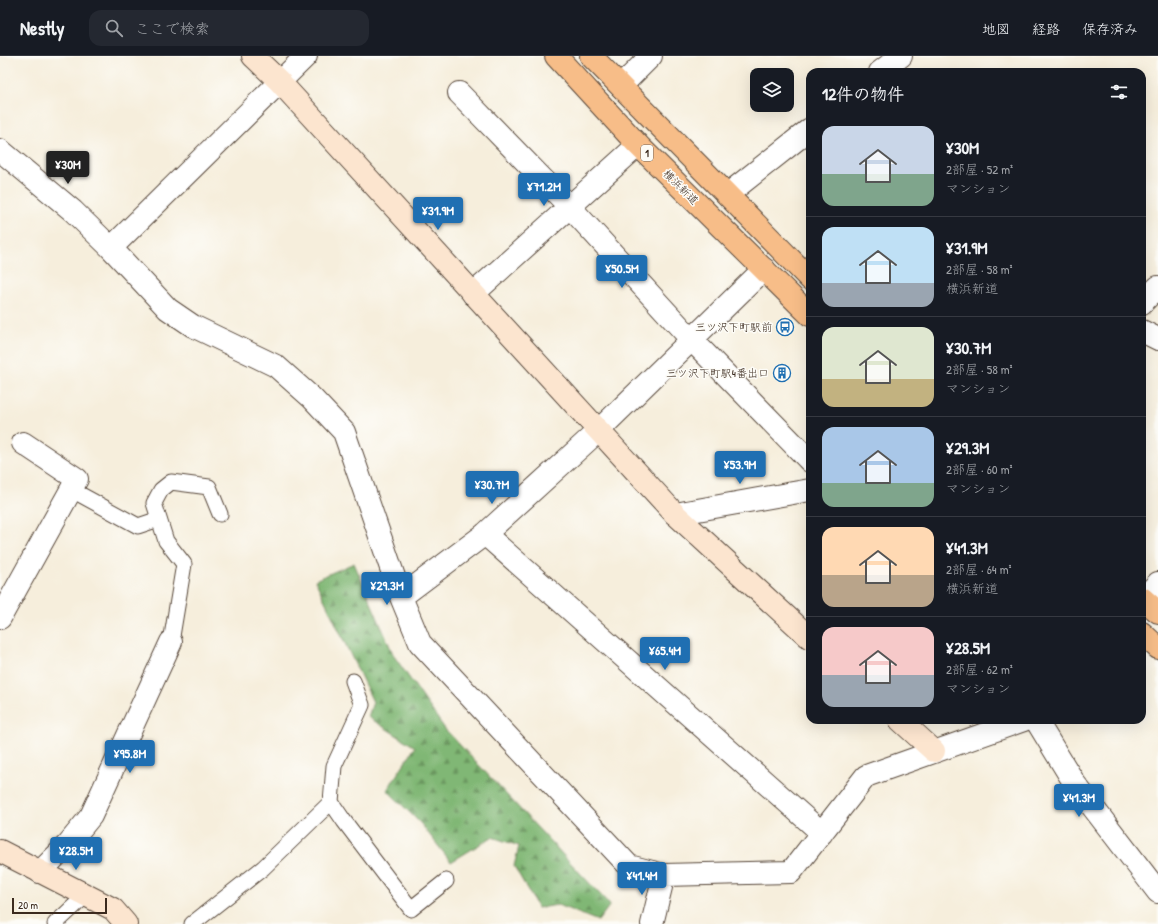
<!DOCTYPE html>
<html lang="ja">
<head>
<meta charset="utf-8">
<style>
	body { margin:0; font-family:"Patrick Hand","Klee One",sans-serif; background:#242831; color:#f1f3f6; height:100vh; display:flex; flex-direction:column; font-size:15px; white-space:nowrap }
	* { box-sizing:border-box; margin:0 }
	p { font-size:13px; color:#9ea1a6 }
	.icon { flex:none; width:22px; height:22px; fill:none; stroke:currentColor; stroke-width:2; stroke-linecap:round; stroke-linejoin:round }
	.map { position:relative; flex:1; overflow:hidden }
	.side { position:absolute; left:806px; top:12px; width:340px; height:656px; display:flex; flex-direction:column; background:#171b24; border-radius:12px; box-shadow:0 4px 16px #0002 }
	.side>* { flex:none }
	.tools { position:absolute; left:750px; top:12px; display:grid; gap:8px }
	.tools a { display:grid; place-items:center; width:44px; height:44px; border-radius:8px; background:#171b24; box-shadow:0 4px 16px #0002; font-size:20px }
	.scale { position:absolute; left:12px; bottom:10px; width:95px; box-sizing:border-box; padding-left:4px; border:2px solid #3b2a1e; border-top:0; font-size:11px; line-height:14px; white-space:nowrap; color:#3b2a1e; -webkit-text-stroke:3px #fdfcf7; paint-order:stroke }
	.price { position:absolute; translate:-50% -34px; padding:0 9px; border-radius:4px; background:#1f6fb2; color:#fff; font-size:13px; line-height:26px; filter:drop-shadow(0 1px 2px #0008) }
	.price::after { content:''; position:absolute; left:50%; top:24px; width:12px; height:9px; margin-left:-6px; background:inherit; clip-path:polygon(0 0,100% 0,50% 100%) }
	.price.on { background:#222; color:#fff }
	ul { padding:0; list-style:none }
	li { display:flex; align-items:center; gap:12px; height:100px; padding:0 16px }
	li+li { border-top:1px solid #363941 }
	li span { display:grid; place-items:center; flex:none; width:112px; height:80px; border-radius:12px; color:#555 }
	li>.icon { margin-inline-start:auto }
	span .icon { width:48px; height:48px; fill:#fffc; stroke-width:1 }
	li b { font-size:17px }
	h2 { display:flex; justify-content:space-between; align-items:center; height:48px; padding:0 16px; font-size:17px }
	header { display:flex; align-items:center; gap:24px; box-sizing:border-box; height:56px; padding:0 20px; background:#171b24; border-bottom:1px solid #363941 }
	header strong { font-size:19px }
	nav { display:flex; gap:22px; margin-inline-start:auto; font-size:14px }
	.search { width:280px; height:36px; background:#242831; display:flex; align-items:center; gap:10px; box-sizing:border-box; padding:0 14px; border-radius:12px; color:#9ea1a6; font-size:15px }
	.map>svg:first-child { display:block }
	.forest { fill:url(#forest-firs); stroke:#5e7049 }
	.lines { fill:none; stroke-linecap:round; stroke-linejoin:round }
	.lane-casing { stroke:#57473a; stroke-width:17 }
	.street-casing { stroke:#57473a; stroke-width:24 }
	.secondary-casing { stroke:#57473a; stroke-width:24 }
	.highway-casing { stroke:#57473a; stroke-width:24 }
	.lane { stroke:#fff; stroke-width:15 }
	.street { stroke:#fff; stroke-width:22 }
	.secondary { stroke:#fce5cf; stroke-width:22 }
	.highway { stroke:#f7bd88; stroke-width:22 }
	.labels { text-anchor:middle; stroke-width:3; stroke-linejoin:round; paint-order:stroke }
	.shield { fill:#fdfcf7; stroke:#75695f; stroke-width:1 }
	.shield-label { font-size:10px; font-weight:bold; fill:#3b2a1e }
	.street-label { font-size:11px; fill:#3b2a1e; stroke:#fdfcf7 }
	.poi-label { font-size:11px; fill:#3b2a1e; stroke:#fdfcf7; text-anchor:end }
</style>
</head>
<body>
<header>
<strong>Nestly</strong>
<div class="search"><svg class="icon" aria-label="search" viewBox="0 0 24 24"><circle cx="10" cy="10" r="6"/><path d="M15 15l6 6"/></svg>ここで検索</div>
<nav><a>地図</a><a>経路</a><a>保存済み</a></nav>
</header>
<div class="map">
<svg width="1158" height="868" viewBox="0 0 1158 868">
	<defs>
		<pattern id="forest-firs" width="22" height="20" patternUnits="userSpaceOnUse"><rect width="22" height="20" fill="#80b774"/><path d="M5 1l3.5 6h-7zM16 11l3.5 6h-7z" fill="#6a955f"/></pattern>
	</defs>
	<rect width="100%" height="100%" fill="#fdfcf7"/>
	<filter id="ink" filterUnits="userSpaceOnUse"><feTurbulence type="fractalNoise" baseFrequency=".025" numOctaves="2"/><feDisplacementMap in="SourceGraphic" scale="8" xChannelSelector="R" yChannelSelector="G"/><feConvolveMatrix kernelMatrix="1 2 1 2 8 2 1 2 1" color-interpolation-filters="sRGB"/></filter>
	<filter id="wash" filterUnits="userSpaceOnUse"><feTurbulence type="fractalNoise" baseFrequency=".012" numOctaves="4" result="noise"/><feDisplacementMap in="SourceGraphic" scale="16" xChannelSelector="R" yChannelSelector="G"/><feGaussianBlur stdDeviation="0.9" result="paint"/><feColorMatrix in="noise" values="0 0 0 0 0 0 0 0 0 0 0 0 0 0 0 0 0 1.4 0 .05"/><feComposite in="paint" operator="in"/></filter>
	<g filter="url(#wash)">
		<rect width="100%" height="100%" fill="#f6eedc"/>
		<path class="forest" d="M354,507L394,600L445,673L610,849L598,865L558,849L538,852L514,810L519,790L492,781L451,806L421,768L387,734L415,691L368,661L373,646L315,524Z"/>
	</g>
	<g filter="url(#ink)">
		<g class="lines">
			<g class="lane-casing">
				<path id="lane" d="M72,434L138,470L159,463
					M171,586L184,508L166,485L154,447L161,434L171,426L209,431L220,458
					M331,746L344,765L411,853L446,825
					M55,868L86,839
					M192,868L263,812L331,746L334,710L362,649L353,625"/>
			</g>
			<g class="street-casing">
				<path id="street" d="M306,0L111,192L168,253L193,270L276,310L312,342L344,376L401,541L420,587L629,810L664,819L791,816L866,720L1024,664
					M880,16L901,0
					M621,30L651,0
					M459,37L570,151L691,283L810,405
					M0,94L73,155L111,192
					M728,138L810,73
					M473,238L638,89
					M1142,247L1158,231
					M1142,275L1158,283
					M675,458L810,434
					M485,478L822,777
					M401,541L485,478L598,375L764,213
					M1143,543L1158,527
					M0,562L77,423L23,387
					M1036,664L1075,728L1158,836
					M40,816L68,788L91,760L171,586
					M652,868L664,819"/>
			</g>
			<g class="secondary-casing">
				<path id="secondary" d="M253,0L279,25L675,458L810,582
					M900,664L934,695
					M0,795L113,853L126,868"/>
			</g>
			<g class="highway-casing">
				<path id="highway" d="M556,0L638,89L810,259
					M591,0L810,223
					M1142,542L1158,556
					M1142,577L1158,592"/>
			</g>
			<use href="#lane" class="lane"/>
			<use href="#street" class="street"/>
			<use href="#secondary" class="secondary"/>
			<use href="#highway" class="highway"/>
		</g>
	</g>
	<defs>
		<g id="bus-ring" transform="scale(0.9)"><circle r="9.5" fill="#fdfcf7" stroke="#1f6fb2" stroke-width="1.5"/><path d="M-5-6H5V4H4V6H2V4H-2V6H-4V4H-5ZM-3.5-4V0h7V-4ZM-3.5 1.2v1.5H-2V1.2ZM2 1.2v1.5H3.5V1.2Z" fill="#1f6fb2"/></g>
		<g id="building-ring" transform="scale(0.9)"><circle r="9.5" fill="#fdfcf7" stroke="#1f6fb2" stroke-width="1.5"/><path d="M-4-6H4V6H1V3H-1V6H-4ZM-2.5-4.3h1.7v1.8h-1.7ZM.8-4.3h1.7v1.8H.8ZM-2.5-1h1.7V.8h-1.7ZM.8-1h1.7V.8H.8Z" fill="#1f6fb2"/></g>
	</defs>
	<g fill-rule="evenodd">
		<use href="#bus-ring" x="785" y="271"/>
		<use href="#building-ring" x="782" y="317"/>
	</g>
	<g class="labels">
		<rect class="shield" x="641" y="89" width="12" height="16" rx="3"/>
		<g class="shield-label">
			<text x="647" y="101">1</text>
		</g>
		<g class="street-label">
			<text transform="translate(681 131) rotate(45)" y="4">横浜新道</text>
		</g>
		<g class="poi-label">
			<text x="772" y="275">三ツ沢下町駅前</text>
			<text x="769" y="321">三ツ沢下町駅4番出口</text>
		</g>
	</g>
</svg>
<div class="tools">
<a><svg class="icon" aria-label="layers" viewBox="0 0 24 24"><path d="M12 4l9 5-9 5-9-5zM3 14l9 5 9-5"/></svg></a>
</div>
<div class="scale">20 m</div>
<b class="price on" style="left:68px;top:129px">¥30M</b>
<b class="price" style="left:544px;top:151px">¥71.2M</b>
<b class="price" style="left:438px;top:175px">¥31.9M</b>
<b class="price" style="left:622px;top:233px">¥50.5M</b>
<b class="price" style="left:740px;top:429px">¥53.9M</b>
<b class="price" style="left:492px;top:449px">¥30.7M</b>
<b class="price" style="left:387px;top:550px">¥29.3M</b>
<b class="price" style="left:665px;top:615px">¥65.4M</b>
<b class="price" style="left:130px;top:718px">¥95.8M</b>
<b class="price" style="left:1079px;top:762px">¥41.3M</b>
<b class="price" style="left:76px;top:815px">¥28.5M</b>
<b class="price" style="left:642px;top:840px">¥41.4M</b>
<section class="side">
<h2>12件の物件<svg class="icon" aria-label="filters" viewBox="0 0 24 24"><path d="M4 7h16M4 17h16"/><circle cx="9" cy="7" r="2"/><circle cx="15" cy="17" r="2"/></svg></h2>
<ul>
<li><span style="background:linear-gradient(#c9d6e8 60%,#7fa58c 0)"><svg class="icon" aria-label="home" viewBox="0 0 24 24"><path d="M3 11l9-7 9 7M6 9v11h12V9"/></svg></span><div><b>¥30M</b><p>2部屋 · 52 m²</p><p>マンション</p></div></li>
<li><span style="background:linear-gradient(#bfe0f5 70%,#9aa5b1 0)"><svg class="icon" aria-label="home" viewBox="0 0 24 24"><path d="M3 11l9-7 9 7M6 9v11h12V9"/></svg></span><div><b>¥31.9M</b><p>2部屋 · 58 m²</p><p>横浜新道</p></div></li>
<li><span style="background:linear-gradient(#dfe7d0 65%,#c2b280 0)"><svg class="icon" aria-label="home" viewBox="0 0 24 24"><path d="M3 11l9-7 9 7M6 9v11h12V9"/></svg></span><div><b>¥30.7M</b><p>2部屋 · 58 m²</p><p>マンション</p></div></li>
<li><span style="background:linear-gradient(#a9c7e8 70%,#7fa58c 0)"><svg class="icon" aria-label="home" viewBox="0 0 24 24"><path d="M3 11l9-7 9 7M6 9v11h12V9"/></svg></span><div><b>¥29.3M</b><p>2部屋 · 60 m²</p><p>マンション</p></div></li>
<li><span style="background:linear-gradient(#ffd9b3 60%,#b9a48a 0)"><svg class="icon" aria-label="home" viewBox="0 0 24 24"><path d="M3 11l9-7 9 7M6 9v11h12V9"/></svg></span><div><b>¥41.3M</b><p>2部屋 · 64 m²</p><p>横浜新道</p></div></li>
<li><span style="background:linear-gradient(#f6c9c9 60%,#9aa5b1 0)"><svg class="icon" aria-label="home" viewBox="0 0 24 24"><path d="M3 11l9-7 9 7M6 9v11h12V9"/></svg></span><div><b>¥28.5M</b><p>2部屋 · 62 m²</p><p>マンション</p></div></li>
</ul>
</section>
</div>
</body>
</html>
